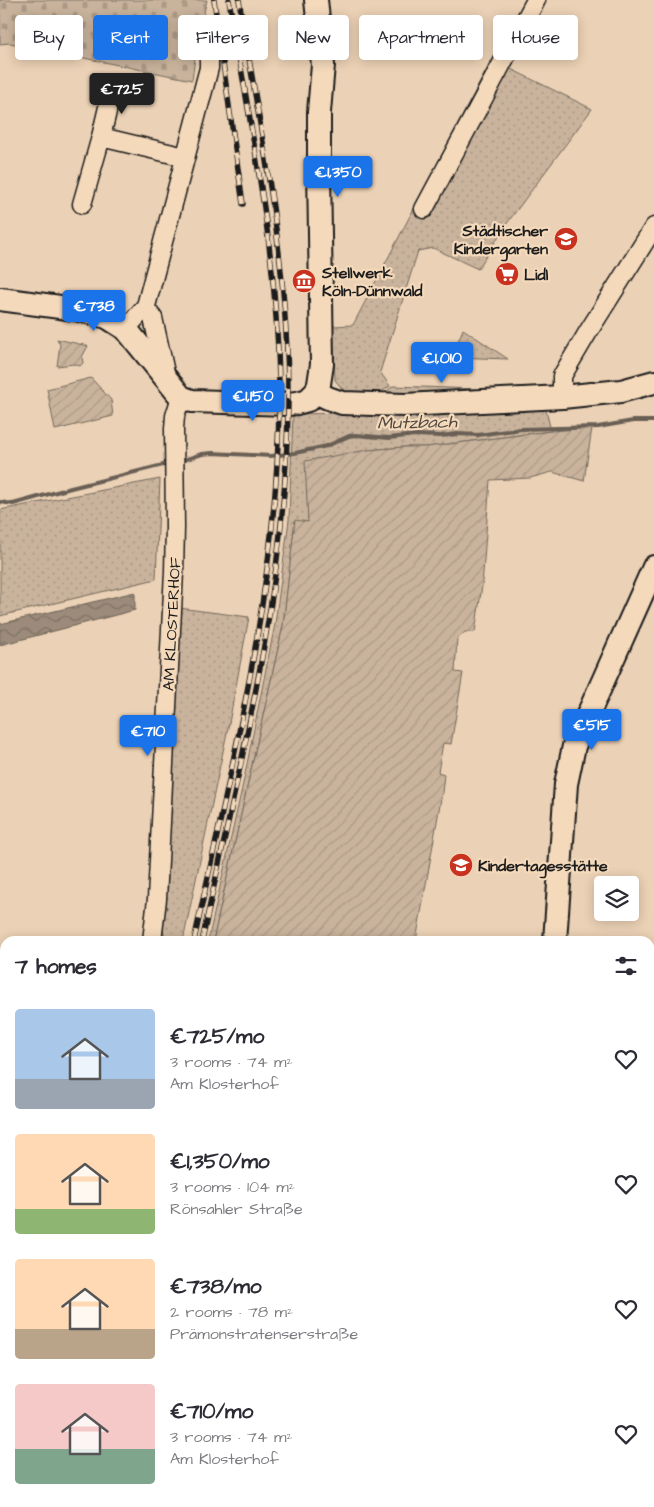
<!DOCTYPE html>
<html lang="en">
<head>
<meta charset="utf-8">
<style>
	body { margin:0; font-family:"Architects Daughter",sans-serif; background:#f7f7f7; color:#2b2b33; height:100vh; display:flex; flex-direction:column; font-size:19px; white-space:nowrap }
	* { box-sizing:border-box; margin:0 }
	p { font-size:16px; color:#7c7c81 }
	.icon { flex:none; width:28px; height:28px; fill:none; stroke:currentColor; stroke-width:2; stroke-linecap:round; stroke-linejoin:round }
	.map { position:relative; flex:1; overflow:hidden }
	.drawer { position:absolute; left:0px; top:936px; width:655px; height:571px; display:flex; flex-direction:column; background:#fff; border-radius:15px 15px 0 0; box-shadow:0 2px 12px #0003 }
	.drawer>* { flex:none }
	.hud { position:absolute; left:15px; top:15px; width:625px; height:45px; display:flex; gap:10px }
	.fabs { position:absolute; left:594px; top:876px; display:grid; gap:10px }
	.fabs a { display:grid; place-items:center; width:45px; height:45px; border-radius:5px; background:#fff; box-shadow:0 2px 12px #0003; font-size:25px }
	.price { position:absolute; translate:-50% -42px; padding:0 11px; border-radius:5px; background:#1a73e8; color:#fff; font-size:16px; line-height:32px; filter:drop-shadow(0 1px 2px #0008) }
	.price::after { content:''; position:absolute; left:50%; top:30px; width:15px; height:11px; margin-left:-8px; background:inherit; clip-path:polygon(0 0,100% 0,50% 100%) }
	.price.current { background:#222; color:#fff }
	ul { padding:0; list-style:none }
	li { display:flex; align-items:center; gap:15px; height:125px; padding:0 15px }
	li span { display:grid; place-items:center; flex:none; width:140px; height:100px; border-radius:5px; color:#555 }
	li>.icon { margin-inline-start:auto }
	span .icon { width:60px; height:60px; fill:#fffc; stroke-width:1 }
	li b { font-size:21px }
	h2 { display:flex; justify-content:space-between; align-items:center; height:60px; padding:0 15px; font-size:21px }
	.pill { padding:0 18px; border-radius:5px; background:#fff; box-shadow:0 2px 12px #0003; font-size:18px; line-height:45px }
	.pill.current { background:#1a73e8; color:#fff }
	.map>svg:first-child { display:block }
	.grass { fill:url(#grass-dots); stroke:#72685c }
	.forest { fill:url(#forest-firs); stroke:#72685c }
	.cemetery { fill:url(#cemetery-stones); stroke:#72685c }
	.garden { fill:url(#garden-furrows); stroke:#72685c }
	.water { fill:url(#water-waves); stroke:#695f54 }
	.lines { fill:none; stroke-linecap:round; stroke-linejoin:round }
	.stream { stroke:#695f54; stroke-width:4 }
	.minor-casing { stroke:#1c1c1c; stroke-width:21 }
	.major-casing { stroke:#1c1c1c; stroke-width:26 }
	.minor { stroke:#f4d9bb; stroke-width:18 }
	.major { stroke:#f4d9bb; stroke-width:22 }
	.tram { stroke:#1c1c1c; stroke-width:1 }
	.rail-casing { stroke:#1c1c1c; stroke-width:5.5 }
	.rail { stroke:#f4d9bb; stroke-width:4; stroke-dasharray:11; stroke-linecap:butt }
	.labels { text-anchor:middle; stroke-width:4.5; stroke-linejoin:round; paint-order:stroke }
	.poi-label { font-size:16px; font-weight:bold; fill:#1c1c1c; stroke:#f4d9bb; text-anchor:start }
	.street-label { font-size:16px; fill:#1c1c1c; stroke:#f4d9bb }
	.water-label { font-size:18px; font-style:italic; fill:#4f4842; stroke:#f4d9bb }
</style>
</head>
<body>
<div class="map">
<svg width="654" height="1507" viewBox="0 0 654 1507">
	<defs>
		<pattern id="grass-dots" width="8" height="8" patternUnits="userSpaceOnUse" patternTransform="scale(1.25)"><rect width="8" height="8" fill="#c9b39c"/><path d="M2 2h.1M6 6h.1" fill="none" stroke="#ac9986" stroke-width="1.8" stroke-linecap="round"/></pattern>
		<pattern id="forest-firs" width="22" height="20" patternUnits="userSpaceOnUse" patternTransform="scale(1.25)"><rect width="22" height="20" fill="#c9b39c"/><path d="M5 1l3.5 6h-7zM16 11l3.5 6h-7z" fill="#ac9986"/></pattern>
		<pattern id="cemetery-stones" width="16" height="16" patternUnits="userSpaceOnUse" patternTransform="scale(1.25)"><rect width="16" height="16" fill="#c9b39c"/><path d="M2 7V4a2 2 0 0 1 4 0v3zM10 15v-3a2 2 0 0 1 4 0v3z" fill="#ac9986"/></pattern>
		<pattern id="garden-furrows" width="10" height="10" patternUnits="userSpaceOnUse" patternTransform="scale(1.25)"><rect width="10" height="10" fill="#c9b39c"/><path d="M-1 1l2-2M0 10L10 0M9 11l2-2" fill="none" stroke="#ac9986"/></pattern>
		<pattern id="water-waves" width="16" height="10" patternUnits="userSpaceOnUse" patternTransform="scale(1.25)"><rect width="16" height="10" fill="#9c8b7a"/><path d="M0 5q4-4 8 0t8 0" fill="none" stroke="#7e7163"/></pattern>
	</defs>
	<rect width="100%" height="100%" fill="#ebd1b5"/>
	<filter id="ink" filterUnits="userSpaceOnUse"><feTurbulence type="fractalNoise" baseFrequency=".02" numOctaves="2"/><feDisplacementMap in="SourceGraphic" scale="10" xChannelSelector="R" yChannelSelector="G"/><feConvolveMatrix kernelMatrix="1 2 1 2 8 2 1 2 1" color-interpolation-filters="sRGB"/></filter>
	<g filter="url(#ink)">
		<path class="grass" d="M491,61L511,69L592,109L505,226L478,269L433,248L418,251L380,372L390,386C377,397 361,393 345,392L335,380L333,326L353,325Z
			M463,329L508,359L452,357Z
			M393,386L532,391L538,393L379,394L386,392Z
			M545,406L551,431L426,447H405L367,450L308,522L295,521L283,626L213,941H208L244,779L275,624L289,520L293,414L449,412Z
			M160,479L156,579L0,616V510Z
			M179,608L249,617L229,723L183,941H167L163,931L165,866Z"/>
		<path class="forest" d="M650,1108L654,1111V1322L650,1313Z
			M145,1502L148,1506L151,1503H165L162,1507H87L88,1503Z
			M197,1502L289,1503L284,1507H194Z"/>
		<path class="cemetery" d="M0,0H207L198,36L192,80L10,43L0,44Z"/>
		<path class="garden" d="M57,339L88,346L82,357L83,363L80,366L74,364L57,366L60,344Z
			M91,378L111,400L113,416L55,430L47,389Z
			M592,428L584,481L552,472L530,478L490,480L482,586L475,632H465L457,639L455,672L463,673L451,744L443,743L438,772L444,774L442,793L416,941H213L283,626L295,520L308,522L305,461L367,450L405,447H426L551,431Z"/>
		<path class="water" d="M135,592V610L0,645V624Z"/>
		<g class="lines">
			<path class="stream" d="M184,460L202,454L212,453L271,456L295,453L327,446L349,436L356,435L389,438L415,435L441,436L457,434L478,435L521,429L598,427L633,421H654
				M0,502L13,504L71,488L163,465"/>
			<g class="minor-casing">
				<path id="minor" d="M101,137L113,86
					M82,204L101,137L185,157
					M424,209L536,0
					M145,308L153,318L166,377
					M126,329L146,306L209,68V47
					M562,397V376L588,332L654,227
					M152,941L157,899L174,572L175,527L174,429L175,416L181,397
					M0,1002L5,999
					M650,1044H654
					M650,1090L654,1093
					M0,1331L1,1337L5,1341
					M650,1409L654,1413
					M24,1507L26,1502
					M487,1507L492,1502"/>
			</g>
			<g class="major-casing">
				<path id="major" d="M0,299L75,309L107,317L126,329L181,397L192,401L288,404L297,403L308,400L316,392L319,384L322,364L319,169V112L323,65L316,0
					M316,392L328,398L342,403L405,405L562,397L621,391L654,382
					M555,941L566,784L574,746L654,567
					M182,1507L185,1502"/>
			</g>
			<use href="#minor" class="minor"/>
			<use href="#major" class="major"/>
			<path class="tram" d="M650,997L654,987
				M650,1014L654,1004
				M307,1507L312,1502"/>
			<g class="rail-casing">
				<path id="rail" d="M214,0L243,204
					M194,941C232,764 278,586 279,403C280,267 252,133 229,0
					M202,941C240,764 287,586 288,403C289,267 261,133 239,0
					M70,1507L71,1502
					M78,1507L79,1502"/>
			</g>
			<use href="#rail" class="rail"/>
		</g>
	</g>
	<defs>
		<g id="school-disc" transform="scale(1.25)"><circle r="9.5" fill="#c8321e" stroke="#f4d9bb"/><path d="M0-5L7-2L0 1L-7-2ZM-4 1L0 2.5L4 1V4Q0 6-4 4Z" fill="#fff"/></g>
		<g id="supermarket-disc" transform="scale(1.25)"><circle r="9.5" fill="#c8321e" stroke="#f4d9bb"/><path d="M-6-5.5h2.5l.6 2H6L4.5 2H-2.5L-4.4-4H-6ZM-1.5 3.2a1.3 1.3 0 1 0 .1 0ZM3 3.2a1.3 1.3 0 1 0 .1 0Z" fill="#fff"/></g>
		<g id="museum-disc" transform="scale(1.25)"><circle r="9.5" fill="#c8321e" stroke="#f4d9bb"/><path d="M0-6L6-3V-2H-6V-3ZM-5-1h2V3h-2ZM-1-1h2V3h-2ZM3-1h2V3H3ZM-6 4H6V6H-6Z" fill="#fff"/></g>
	</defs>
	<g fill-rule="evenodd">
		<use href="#school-disc" x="566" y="239"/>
		<use href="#supermarket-disc" x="507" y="274"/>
		<use href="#museum-disc" x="304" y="281"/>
		<use href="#school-disc" x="461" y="865"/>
	</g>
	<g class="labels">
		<g class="poi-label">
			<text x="548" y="236" text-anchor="end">Städtischer<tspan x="548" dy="18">Kindergarten</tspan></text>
			<text x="322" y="278">Stellwerk<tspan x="322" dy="18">Köln-Dünnwald</tspan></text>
			<text x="524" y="280">Lidl</text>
			<text x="478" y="871">Kindertagesstätte</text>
		</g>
		<g class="street-label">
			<text transform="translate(171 624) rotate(-87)" y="6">AM KLOSTERHOF</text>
		</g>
		<g class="water-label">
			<text transform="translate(417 422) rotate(-1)" y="6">Mutzbach</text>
		</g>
	</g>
</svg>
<div class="fabs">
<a><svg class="icon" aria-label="layers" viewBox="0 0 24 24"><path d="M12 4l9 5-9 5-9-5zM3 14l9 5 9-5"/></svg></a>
</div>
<b class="price current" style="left:122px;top:115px">€725</b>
<b class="price" style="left:338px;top:198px">€1,350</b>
<b class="price" style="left:94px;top:332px">€738</b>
<b class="price" style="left:442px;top:384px">€1,010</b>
<b class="price" style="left:253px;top:422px">€1,150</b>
<b class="price" style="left:592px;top:751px">€515</b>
<b class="price" style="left:148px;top:757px">€710</b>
<div class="hud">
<a class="pill">Buy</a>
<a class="pill current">Rent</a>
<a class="pill">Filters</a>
<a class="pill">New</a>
<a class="pill">Apartment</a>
<a class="pill">House</a>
</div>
<section class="drawer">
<h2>7 homes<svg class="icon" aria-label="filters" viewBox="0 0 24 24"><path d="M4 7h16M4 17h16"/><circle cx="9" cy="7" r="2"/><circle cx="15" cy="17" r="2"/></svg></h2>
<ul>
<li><span style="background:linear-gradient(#a9c7e8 70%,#9aa5b1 0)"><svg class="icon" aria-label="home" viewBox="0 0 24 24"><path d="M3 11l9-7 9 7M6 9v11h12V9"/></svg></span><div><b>€725/mo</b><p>3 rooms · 74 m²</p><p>Am Klosterhof</p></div><svg class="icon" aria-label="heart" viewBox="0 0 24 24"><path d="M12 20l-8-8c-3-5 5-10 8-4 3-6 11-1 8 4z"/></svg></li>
<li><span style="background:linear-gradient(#ffd9b3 75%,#8fb573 0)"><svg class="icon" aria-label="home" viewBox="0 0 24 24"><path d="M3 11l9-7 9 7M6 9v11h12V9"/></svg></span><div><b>€1,350/mo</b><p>3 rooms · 104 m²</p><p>Rönsahler Straße</p></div><svg class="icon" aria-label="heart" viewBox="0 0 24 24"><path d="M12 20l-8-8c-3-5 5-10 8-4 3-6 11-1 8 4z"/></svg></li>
<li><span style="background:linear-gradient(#ffd9b3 70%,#b9a48a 0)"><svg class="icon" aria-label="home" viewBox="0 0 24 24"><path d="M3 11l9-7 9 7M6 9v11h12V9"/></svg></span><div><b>€738/mo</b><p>2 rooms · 78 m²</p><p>Prämonstratenserstraße</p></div><svg class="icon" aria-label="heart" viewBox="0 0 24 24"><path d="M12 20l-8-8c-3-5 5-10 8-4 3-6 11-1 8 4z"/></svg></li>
<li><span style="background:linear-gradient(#f6c9c9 65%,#7fa58c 0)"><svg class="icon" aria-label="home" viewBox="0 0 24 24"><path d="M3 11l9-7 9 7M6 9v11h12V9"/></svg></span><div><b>€710/mo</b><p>3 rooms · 74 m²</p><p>Am Klosterhof</p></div><svg class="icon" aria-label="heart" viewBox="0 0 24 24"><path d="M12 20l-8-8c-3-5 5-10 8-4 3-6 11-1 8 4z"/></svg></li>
</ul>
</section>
</div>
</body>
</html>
